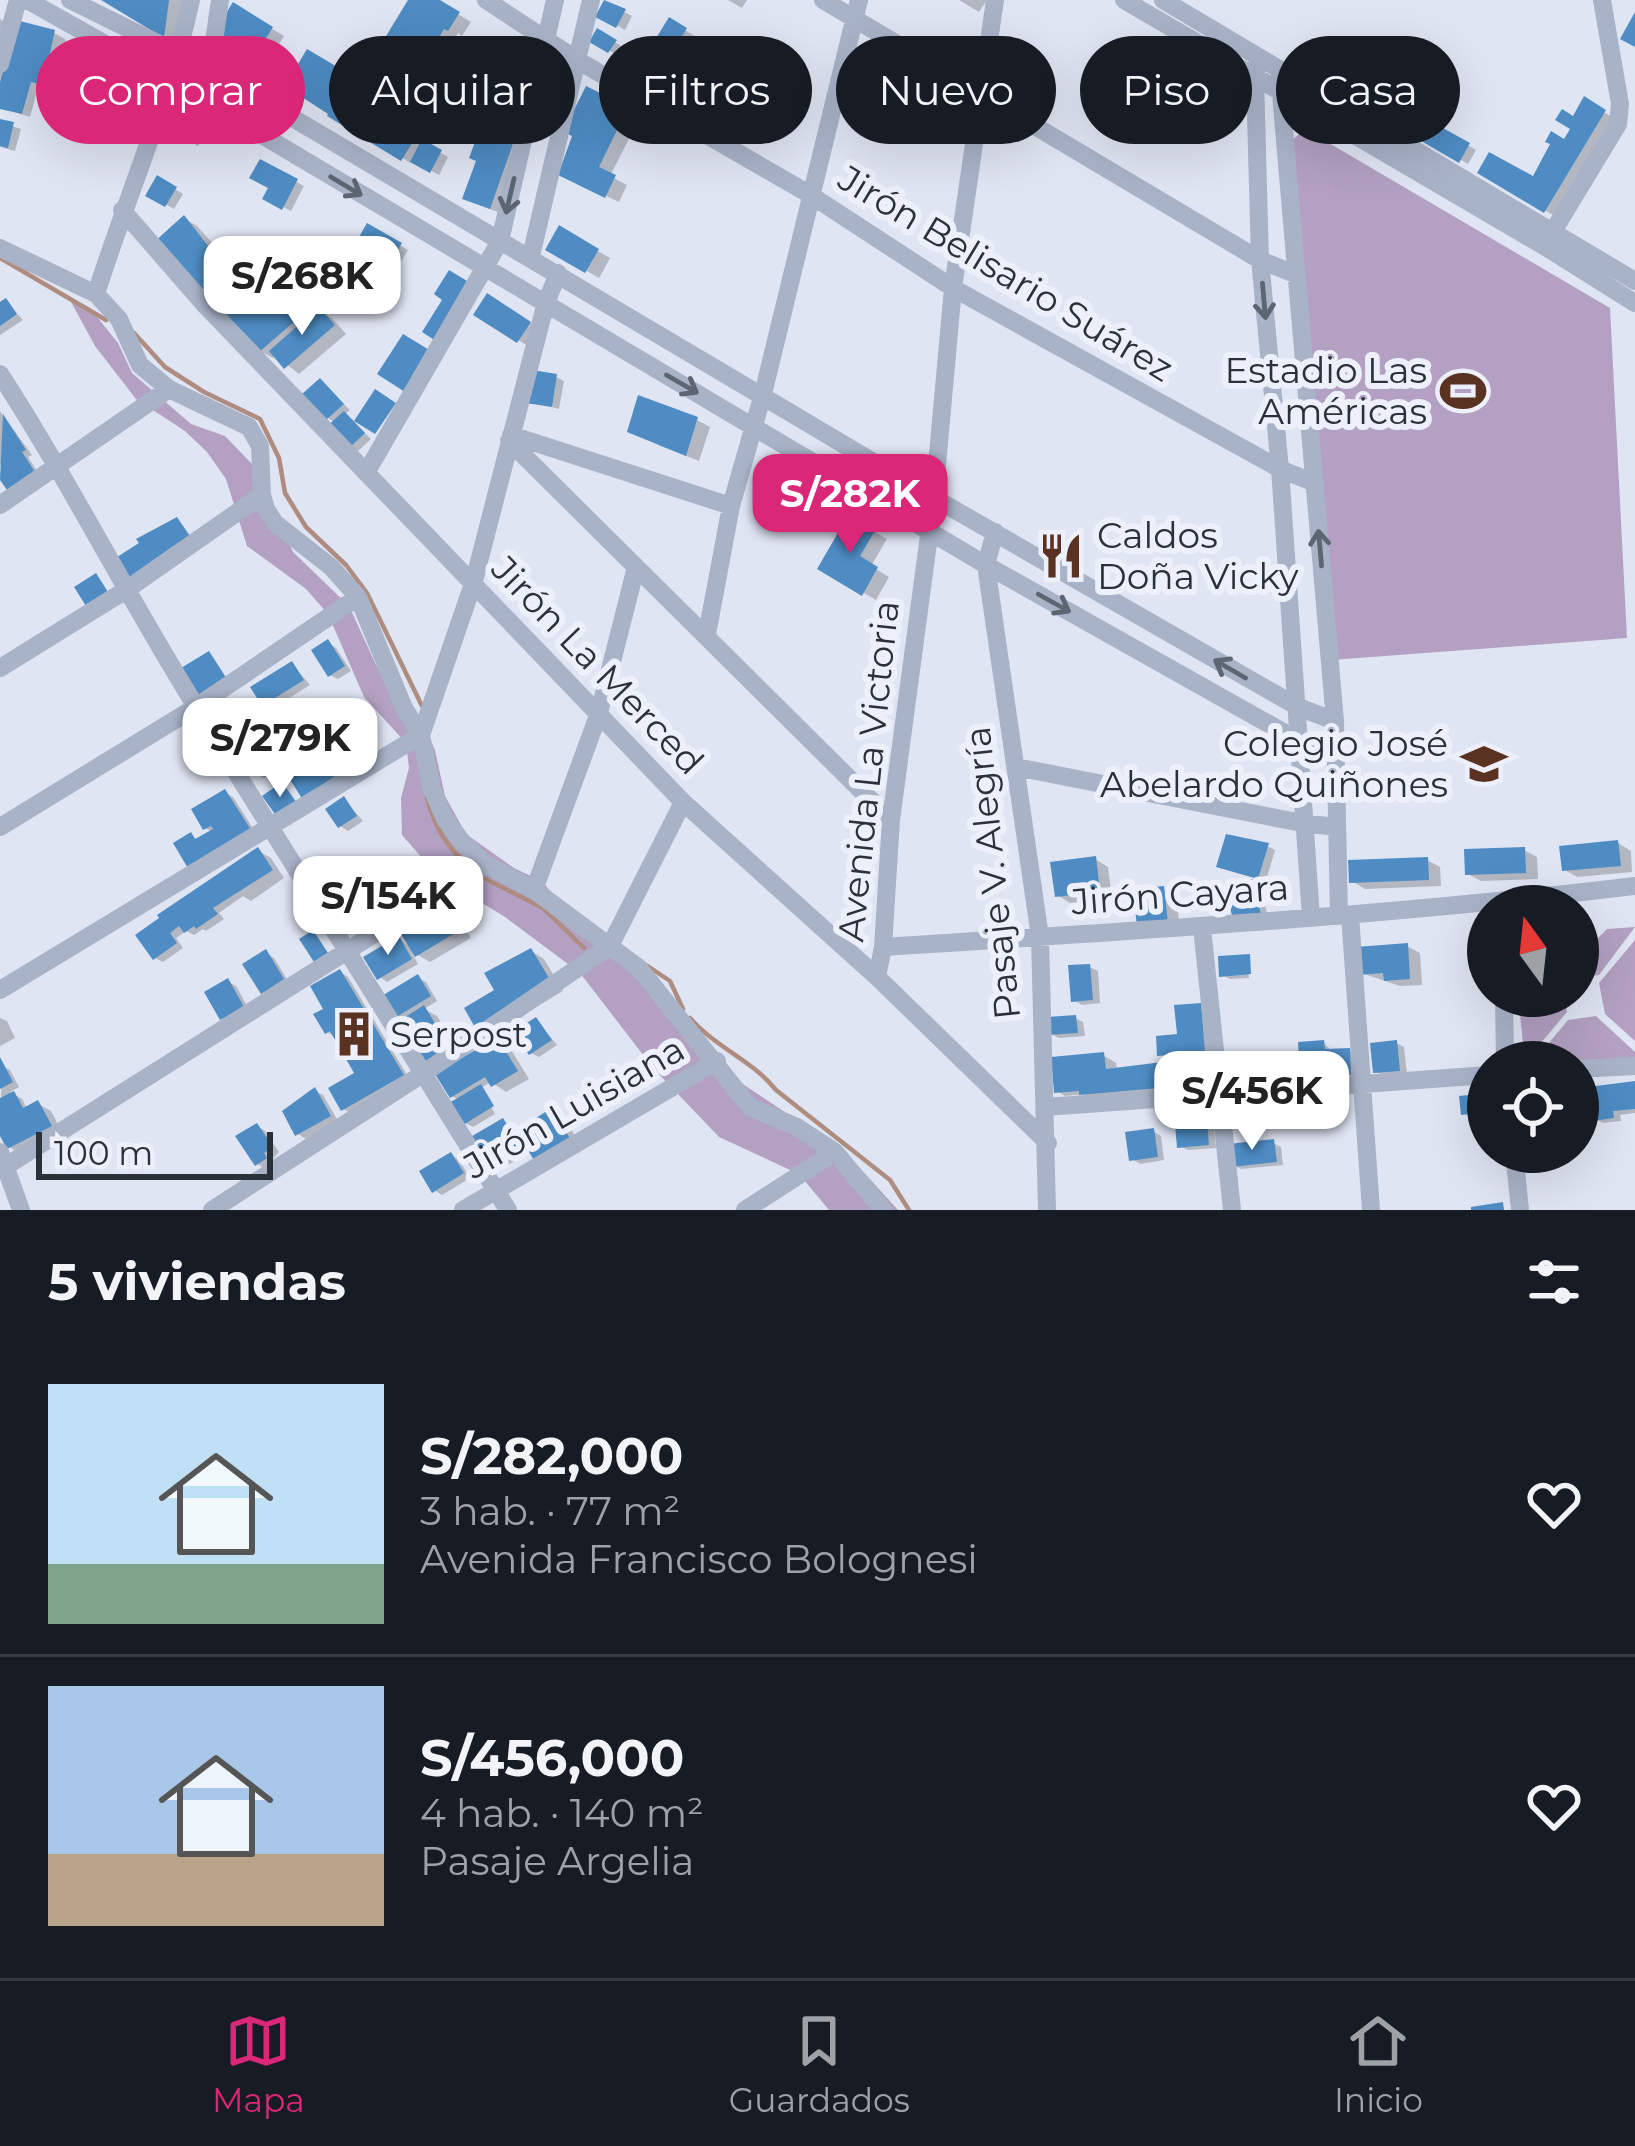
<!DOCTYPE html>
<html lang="es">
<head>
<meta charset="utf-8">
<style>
	body { margin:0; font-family:Montserrat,sans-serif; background:#20242c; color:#f1f3f6; height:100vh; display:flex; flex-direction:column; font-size:45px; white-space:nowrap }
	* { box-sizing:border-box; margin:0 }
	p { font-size:39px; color:#9ea1a6 }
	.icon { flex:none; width:66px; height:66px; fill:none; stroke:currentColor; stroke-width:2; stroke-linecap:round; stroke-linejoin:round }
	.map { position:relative; height:1210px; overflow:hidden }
	.panel { display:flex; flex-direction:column; background:#171b24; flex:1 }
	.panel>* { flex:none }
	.hud { position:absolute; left:36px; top:36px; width:1563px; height:108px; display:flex; gap:24px }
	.needle { width:78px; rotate:345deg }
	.fabs { position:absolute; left:1467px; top:885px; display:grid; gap:24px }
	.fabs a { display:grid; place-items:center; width:132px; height:132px; border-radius:50%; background:#171b24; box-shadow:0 12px 48px #0002; font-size:60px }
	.scale { position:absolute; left:36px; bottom:30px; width:237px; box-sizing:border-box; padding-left:12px; border:6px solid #2b3139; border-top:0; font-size:33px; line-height:42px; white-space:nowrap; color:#2b3139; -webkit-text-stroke:9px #edf0fa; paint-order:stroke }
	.price { position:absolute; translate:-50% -102px; padding:0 27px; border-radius:24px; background:#fff; color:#222; font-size:39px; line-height:78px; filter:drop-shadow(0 3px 6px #0008) }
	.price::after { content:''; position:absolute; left:50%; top:72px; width:36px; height:27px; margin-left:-18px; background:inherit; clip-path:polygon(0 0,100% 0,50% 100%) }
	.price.current { background:#db2777; color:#fff }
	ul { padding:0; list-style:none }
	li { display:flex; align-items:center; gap:36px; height:300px; padding:0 48px }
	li+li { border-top:3px solid #363941 }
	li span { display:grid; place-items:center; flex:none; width:336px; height:240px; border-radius:0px; color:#555 }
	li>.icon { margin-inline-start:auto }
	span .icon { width:144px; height:144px; fill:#fffc; stroke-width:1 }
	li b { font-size:51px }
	h2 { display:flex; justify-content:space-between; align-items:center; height:144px; padding:0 48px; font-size:51px }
	.chip { padding:0 42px; border-radius:54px; background:#171b24; box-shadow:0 12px 48px #0002; font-size:42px; line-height:108px }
	.chip.current { background:#db2777; color:#fff }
	.tabs { display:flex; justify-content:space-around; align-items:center; height:168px; border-top:3px solid #363941; background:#171b24; font-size:33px; color:#9ea1a6 }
	.tabs a { display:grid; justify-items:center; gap:6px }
	.tabs .current { color:#db2777 }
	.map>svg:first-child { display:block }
	.green { fill:#b3a0c2 }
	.shadow { fill:#0003 }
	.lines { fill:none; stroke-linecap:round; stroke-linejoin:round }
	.stream { stroke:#af8c80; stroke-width:4.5 }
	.building { fill:#4e8cc3 }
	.minor { stroke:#a9b3c8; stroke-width:18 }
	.oneway { stroke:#5d6572 }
	.labels { text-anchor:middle; stroke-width:12; stroke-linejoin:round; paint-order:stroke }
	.street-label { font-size:36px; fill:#2b3139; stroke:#edf0fa }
	.poi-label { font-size:36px; fill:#2b3139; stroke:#edf0fa; text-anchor:end }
</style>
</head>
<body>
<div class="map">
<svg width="1635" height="1210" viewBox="0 0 1635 1210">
	<rect width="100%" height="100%" fill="#e0e5f3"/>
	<path class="green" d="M1305,129L1610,308L1627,638L1331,660L1292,140Z
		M70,300L89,307L118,343L132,373L191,424L225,436L253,465L293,552L349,606L376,665L409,702L423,724L435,750L445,796L466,834L514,868L543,882L558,901L649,988L700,1055L826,1140L858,1166L898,1210H829L799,1174L719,1137L654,1069L580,973L505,917L438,876L402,835L401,798L409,768L406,743L364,697L328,614L306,589L247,546L226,479L207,452L185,431L136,399L95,346Z
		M1635,927L1599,975L1584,977L1579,946L1595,941L1607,929Z
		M1635,940V1041L1605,1014L1599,983Z
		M1518,996H1565L1567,1012L1525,1062Z
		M1596,1016L1635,1052V1062H1533L1568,1020Z"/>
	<path class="shadow" d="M106,0H188L181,45Z
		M412,0H435L471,22L462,36L458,33L436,69L387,40Z
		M728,0H747L742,8Z
		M959,0H987L979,12Z
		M606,2L632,16L625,30L599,15Z
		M234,6L284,36L262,72L223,49Z
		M0,19L17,29L53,32L66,40L51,87L39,84L30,117L0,107Z
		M670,21L698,38L663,97L634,80Z
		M598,32L623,47L617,55L593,41Z
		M1291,62L1395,93L1425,110L1420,118L1476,150L1468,164Z
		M357,72L387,90L380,101L386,105L391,97L423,116L420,120L432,128L423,143L448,157L439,175L412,160L411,163L348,126L352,79Z
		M1585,101L1612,117L1553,215L1481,172L1534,181L1565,143Z
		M631,111L644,118L637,133L633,131L610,176L627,185L619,202L561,174Z
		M181,120L205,135L198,146L174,131Z
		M0,122L21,129L15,151L0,147Z
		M515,138L503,214L479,205Z
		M261,163L304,186L291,211L266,198L272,187Z
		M158,179L183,194L174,209L150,195Z
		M185,219L197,226L217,248L212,252L232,276L259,252L272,260L319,312L332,318L346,334L299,374L276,356L273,358L260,351Z
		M369,227L408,250L390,280L368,267L372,260Z
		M560,230L610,258L599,278L549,249Z
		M6,302L23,320L0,335V306Z
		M501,304L542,331L531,348L477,314Z
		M556,377L564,381L559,409L529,401Z
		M321,382L350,410L345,414L371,439L357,452L336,423L328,418Z
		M0,411L32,455L28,457L41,477L9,488L0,475L3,468L0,464Z
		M697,420L710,427L699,461L658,445Z
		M851,518L887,539L871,566L889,577L876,600L821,568Z
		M328,643L336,648L351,671L338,679L330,675Z
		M292,664L310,685L272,709L264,704Z
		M233,706L246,713L267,746L274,742L282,746L292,761L264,778L256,774L246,757L237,752Z
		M225,793L233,797L259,838L177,844L191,836L199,840L213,832L205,828Z
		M344,799L363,821L348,831L340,826Z
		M1618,843L1631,851L1632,872L1577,877L1565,870Z
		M1267,846L1275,850L1266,881L1227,870Z
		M1524,850L1537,857L1538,879L1481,881L1468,874Z
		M258,851L271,858L284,878L251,901L243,896L219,913L224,919L206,931L203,929L194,935L186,931L176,938L183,948L163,962L155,958L164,919Z
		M1095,859L1108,867L1112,898L1070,903L1057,895Z
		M1427,860L1440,867L1441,886L1365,889L1352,881Z
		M1253,882L1261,886L1268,918L1243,923Z
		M1163,889L1176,896L1180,929L1153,933Z
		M446,910L459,918L471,938L430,962L411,951L418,964L387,982L380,977L399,939L413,948Z
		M1407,946L1420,953L1422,985L1400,986L1361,973Z
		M531,951L544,959L563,991L543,1003L498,991Z
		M266,953L274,958L290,984L271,996L263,992Z
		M1247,958L1249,978L1230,979L1222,975Z
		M1090,967L1098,971L1100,1003L1082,1005L1074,1000Z
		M340,972L348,977L410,1080L351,1113L343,1109L359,1075L335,1037L327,1032V1010Z
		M418,978L426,982L437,1001L424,1009L437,1016L461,1055L395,1016Z
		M228,982L236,986L250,1011L230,1023L222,1018Z
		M1200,1006L1208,1011L1212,1055L1196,1056L1215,1068L1217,1090L1095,1101L1083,1094L1065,1096L1057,1091L1103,1055L1116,1063L1117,1070L1176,1063L1160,1054L1180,1036Z
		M0,1018L7,1021L15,1038L0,1046Z
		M1075,1018L1083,1022L1085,1036L1059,1038L1051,1034Z
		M536,1020L557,1045L539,1057L531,1053Z
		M497,1041L510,1048L529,1079L506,1092L491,1082L481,1088L495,1114L473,1127L465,1123L460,1100L452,1096Z
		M1324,1043L1332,1052L1349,1051L1357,1055L1358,1078L1310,1081L1303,1076Z
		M1396,1043L1404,1047L1407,1074L1384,1076L1376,1072Z
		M1280,1057L1288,1062L1291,1080L1240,1088L1233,1083Z
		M2,1066L10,1070L19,1087L10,1092L22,1099L27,1109L38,1104L51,1111L63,1134L22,1154L9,1147L0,1130Z
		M1635,1084V1113L1620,1115L1621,1121L1603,1123L1595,1119Z
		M315,1091L323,1095L338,1121L306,1139L298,1134Z
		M552,1112L565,1119L582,1148L532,1150L498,1171L485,1163L503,1121L518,1132Z
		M1207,1124L1214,1129L1216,1148L1188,1150L1180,1146Z
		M257,1126L265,1131L279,1152L265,1168L257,1164Z
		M1153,1131L1161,1136L1164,1160L1140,1164L1132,1159Z
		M1273,1143L1281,1147L1283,1165L1241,1169L1233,1165Z
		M451,1155L459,1160L470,1178L442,1195L434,1190Z"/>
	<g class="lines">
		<path class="stream" d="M0,258L106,320
			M134,333L165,367L204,392L260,419L279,458L285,493L306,527L346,565L367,593L422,706
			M427,798C435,828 447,848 471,868
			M486,879L543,908L584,948
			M646,965L670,981L683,1009
			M690,1018C715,1047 752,1060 776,1090L890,1180L909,1210"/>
	</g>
	<path class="building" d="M101,0H169L164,38Z
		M408,0H440L460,12L448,31L444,29L422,65L383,41Z
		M604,0L626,9L616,28L595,17Z
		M233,2L273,27L248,68L220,50L222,20Z
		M1635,12V47L1620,39Z
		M669,17L687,28L649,92L630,81Z
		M16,20L55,30L43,85L31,82L22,114L0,109V83Z
		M597,28L617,40L608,53L589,42Z
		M307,49L351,75L356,68L376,80L369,92L385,101L389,93L426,121L401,161L327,116L328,114L285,86Z
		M1295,49L1345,77L1348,71L1364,80L1366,77L1419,103L1414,112L1470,143L1459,163L1287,63Z
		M586,86L633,109L624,128L619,126L599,167L616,175L605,198L558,175L572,136L563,132Z
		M1584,96L1606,110L1544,213L1477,173L1489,152L1533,176L1550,144L1545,142L1551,131L1564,139L1570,129L1555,120L1562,109L1573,116Z
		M180,116L199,128L189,144L170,132Z
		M0,119L14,122L8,148L0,146Z
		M482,123L516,135L490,209L462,199L476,161L469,158Z
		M422,139L442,150L430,173L410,162Z
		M260,159L298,179L282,210L262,199L268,188L249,178Z
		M157,175L177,187L165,207L145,196Z
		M184,215L230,274L259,249L311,307L258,353L153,243Z
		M367,223L402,243L381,278L363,268L368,261L351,251Z
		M559,225L599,249L585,273L545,250Z
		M449,270L472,284L436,341L422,332L442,300L434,294Z
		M487,293L531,322L517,343L473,315Z
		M6,298L17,314L0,326V302Z
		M319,307L335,325L284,369L269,351Z
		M403,334L431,351L405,392L377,374Z
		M532,370L557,374L552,407L526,403Z
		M320,378L344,404L326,420L302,394Z
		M375,389L396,403L375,434L354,421Z
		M638,395L698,417L686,456L627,432Z
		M344,411L365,433L347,450L326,427Z
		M3,414L26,450L22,452L35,472L7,490L0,480Z
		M849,514L876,529L860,556L878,567L862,596L817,569Z
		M177,517L192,539L127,580L114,559L139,543L136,539Z
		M96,573L108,592L86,606L74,587Z
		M328,639L345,666L328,677L311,650Z
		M209,651L227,679L199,697L181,668Z
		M292,661L304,680L262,706L250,687Z
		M233,703L257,740L235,754L211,717Z
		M274,738L286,756L254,776L243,758Z
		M348,749L360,768L339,782L335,776L303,800L289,778L302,769L306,775Z
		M282,782L297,803L277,817L262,796Z
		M225,789L253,833L189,870L173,843L191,832L195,839L213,829L211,826L203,830L191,809Z
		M344,796L357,816L338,828L325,809Z
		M1226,834L1269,843L1258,879L1216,867Z
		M1618,840L1621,866L1562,871L1559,846Z
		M258,847L273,870L213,908L218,914L196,929L194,926L184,933L179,926L170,933L177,943L153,960L135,935L159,918L157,915Z
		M1525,847L1526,873L1465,875L1464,849Z
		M1096,856L1100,892L1055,897L1050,862Z
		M1428,857L1429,880L1349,883L1348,860Z
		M1254,879L1261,915L1233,920L1225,885Z
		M1164,886L1168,923L1137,927L1133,889Z
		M446,907L460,930L415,957L401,934Z
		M313,930L328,953L314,962L299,939Z
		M399,936L412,959L377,980L363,957Z
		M1408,943L1410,979L1384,981L1383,973L1358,975L1356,947Z
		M531,948L552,983L476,1029L464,1008L494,990L484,973Z
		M266,949L284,979L261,994L242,964Z
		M1250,954L1251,974L1219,977L1218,956Z
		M1090,964L1093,1000L1071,1002L1068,965Z
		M340,969L404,1075L341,1111L328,1088L354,1073L330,1031L325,1034L313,1014L323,1009L310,986Z
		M418,974L431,996L393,1019L380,997Z
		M228,978L244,1007L220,1020L204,992Z
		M1201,1003L1205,1052L1157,1056L1156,1036L1177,1034L1174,1005Z
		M424,1005L450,1048L424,1063L399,1021Z
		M1076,1015L1078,1033L1048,1035L1047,1017Z
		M536,1017L552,1040L529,1055L513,1032Z
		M497,1037L518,1071L491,1087L485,1077L450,1098L435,1074Z
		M1324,1040L1325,1049L1350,1048L1351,1075L1300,1078L1298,1042Z
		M1397,1040L1400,1071L1373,1073L1370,1043Z
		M1104,1052L1106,1069L1203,1057L1205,1084L1079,1095V1091L1054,1093L1051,1057Z
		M1280,1054L1284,1077L1230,1085L1226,1059Z
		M0,1057L13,1082L0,1089Z
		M1635,1081V1109L1613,1111L1614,1118L1592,1121L1588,1087Z
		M481,1084L494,1106L463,1125L449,1103Z
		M315,1087L331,1116L295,1136L282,1111Z
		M14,1091L23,1108L38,1100L52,1126L7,1149L0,1136V1098Z
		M1488,1093V1128H1482L1480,1113L1461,1115L1459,1096Z
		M552,1108L571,1140L535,1162L516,1130Z
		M503,1118L519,1144L483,1165L467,1139Z
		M1207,1121L1209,1145L1177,1148L1175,1124Z
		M257,1123L273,1147L264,1153L267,1158L255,1166L235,1136Z
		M1154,1128L1158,1157L1129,1161L1125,1132Z
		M1274,1139L1277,1162L1231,1167L1228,1144Z
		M451,1152L464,1173L432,1193L419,1171Z
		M1503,1202L1504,1210H1471V1207Z"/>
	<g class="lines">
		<path class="minor" d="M27,0L171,81L986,565L1299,741L1335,754
			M70,0L210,69L934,498L1298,707L1335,721
			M486,0L577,60L809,194L953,288L1280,469L1315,483
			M823,0L1260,260L1297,275
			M1124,0L1544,246L1635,303
			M1163,0L1635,281
			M1258,59L1255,77L1260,260L1280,469L1311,917
			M0,64L18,0
			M1279,71L1335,721L1339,916
			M200,99L210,69L220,0
			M122,210L205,305L683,802L877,977L1048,1143
			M1549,238L1618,124L1620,104L1602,0
			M0,248L96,294L119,319L140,365L169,389L249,427L260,446L262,495L266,509L275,523L331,567L358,597L404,708L421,735L432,789L445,819L463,843L485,864L534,890L639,968L750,1107L797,1127L835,1152L883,1210
			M531,256L591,0
			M96,294C127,196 169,101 191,0
			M0,374C70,482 127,596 195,705C298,874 404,1041 508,1210
			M511,435L731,506
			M509,441L891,820
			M366,473L500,241L555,0
			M0,505L169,389
			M995,532L986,565L1040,937L1047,1210
			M707,634L731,506L763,394L859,0
			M0,668L126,590L262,495
			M1016,767L1302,823L1337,827
			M0,827L196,707L358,597
			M534,890L599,713L636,567
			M1350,915L1371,1210
			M1202,928L1232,1210
			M883,947C1134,931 1385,916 1635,886
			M877,977L883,947L891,820L934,498L953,288L995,0
			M0,990L421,735L474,581L545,306L558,273
			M1504,996L1505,1062
			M1578,1069L1635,1066
			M1045,1107L1488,1075
			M0,1152L21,1210
			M1514,1152L1520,1210
			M0,1170L485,864
			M212,1210L424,1073L610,946L683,802
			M463,1210L717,1061
			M745,1210L835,1152"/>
	</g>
	<defs><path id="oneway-shaft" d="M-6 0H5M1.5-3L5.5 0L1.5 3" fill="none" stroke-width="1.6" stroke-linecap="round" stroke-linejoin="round" transform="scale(3)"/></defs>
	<g class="oneway">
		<use href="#oneway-shaft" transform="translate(346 186) rotate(31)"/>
		<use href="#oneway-shaft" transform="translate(510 196) rotate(103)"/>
		<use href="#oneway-shaft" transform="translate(1264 301) rotate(85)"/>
		<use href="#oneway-shaft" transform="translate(682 384) rotate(30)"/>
		<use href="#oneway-shaft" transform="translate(1320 548) rotate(-95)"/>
		<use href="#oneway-shaft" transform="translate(1054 603) rotate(29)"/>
		<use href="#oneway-shaft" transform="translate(1230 669) rotate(-150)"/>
	</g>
	<defs>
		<g id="stadium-bare" transform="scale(3.6)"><path d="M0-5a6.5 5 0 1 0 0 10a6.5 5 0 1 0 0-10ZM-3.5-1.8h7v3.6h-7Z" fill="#5a3221" stroke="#edf0fa" stroke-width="2.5" paint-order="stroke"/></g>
		<g id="restaurant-bare" transform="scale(3.6)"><path d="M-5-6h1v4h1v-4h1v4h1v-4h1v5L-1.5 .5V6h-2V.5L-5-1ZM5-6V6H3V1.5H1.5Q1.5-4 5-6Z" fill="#5a3221" stroke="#edf0fa" stroke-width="2.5" paint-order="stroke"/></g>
		<g id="school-bare" transform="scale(3.6)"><path d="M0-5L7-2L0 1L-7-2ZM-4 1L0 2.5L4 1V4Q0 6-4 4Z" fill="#5a3221" stroke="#edf0fa" stroke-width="2.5" paint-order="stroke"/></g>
		<g id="building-bare" transform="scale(3.6)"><path d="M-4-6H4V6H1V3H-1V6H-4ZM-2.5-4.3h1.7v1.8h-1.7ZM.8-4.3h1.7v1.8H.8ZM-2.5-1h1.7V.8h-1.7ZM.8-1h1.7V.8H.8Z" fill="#5a3221" stroke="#edf0fa" stroke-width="2.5" paint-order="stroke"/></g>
	</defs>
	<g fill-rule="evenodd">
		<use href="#stadium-bare" x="1463" y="391"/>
		<use href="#restaurant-bare" x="1061" y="556"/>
		<use href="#school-bare" x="1484" y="764"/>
		<use href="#building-bare" x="354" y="1034"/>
	</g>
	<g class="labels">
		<g class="street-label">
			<text transform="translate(1006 273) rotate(31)" y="13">Jirón Belisario Suárez</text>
			<text transform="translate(598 665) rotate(46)" y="13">Jirón La Merced</text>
			<text transform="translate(868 771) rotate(-84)" y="13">Avenida La Victoria</text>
			<text transform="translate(992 873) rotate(-96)" y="13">Pasaje V. Alegría</text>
			<text transform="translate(1180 894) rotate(-4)" y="13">Jirón Cayara</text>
			<text transform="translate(574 1107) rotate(-30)" y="13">Jirón Luisiana</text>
		</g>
		<g class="poi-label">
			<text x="1427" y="383">Estadio Las<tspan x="1427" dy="41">Américas</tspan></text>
			<text x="1097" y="548" text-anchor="start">Caldos<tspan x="1097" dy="41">Doña Vicky</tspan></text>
			<text x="1448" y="756">Colegio José<tspan x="1448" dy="41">Abelardo Quiñones</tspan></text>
			<text x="390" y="1047" text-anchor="start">Serpost</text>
		</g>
	</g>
</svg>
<div class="fabs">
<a><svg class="needle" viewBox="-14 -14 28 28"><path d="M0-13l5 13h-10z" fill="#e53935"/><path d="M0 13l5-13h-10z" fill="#9ea1a6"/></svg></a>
<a><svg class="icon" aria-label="locate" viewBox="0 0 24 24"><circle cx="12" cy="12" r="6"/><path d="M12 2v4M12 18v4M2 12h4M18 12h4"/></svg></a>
</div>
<div class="scale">100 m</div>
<b class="price" style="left:302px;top:338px">S/268K</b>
<b class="price current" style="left:850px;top:556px">S/282K</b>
<b class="price" style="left:280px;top:800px">S/279K</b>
<b class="price" style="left:388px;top:958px">S/154K</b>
<b class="price" style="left:1252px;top:1153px">S/456K</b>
<div class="hud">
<a class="chip current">Comprar</a>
<a class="chip">Alquilar</a>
<a class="chip">Filtros</a>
<a class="chip">Nuevo</a>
<a class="chip">Piso</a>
<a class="chip">Casa</a>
</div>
</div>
<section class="panel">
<h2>5 viviendas<svg class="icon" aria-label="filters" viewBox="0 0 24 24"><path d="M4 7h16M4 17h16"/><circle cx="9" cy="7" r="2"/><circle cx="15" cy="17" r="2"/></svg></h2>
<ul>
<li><span style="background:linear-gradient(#bfe0f5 75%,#7fa58c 0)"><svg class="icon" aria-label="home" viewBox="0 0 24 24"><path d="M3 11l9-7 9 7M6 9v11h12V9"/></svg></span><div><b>S/282,000</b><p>3 hab. · 77 m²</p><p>Avenida Francisco Bolognesi</p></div><svg class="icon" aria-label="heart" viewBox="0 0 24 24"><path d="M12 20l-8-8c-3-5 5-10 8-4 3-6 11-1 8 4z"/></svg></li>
<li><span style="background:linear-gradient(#a9c7e8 70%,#b9a48a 0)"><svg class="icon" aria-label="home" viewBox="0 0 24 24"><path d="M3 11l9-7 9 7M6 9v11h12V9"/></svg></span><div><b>S/456,000</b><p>4 hab. · 140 m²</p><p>Pasaje Argelia</p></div><svg class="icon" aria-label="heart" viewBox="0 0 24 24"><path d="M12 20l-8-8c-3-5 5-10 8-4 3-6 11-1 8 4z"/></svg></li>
</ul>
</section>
<nav class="tabs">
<a class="current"><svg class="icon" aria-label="map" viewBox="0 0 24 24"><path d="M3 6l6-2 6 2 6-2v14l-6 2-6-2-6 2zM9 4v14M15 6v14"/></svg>Mapa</a>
<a><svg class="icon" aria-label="saved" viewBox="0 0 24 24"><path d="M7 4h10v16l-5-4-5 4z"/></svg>Guardados</a>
<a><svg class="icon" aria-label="home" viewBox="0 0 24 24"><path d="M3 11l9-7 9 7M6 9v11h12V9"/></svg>Inicio</a>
</nav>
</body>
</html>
